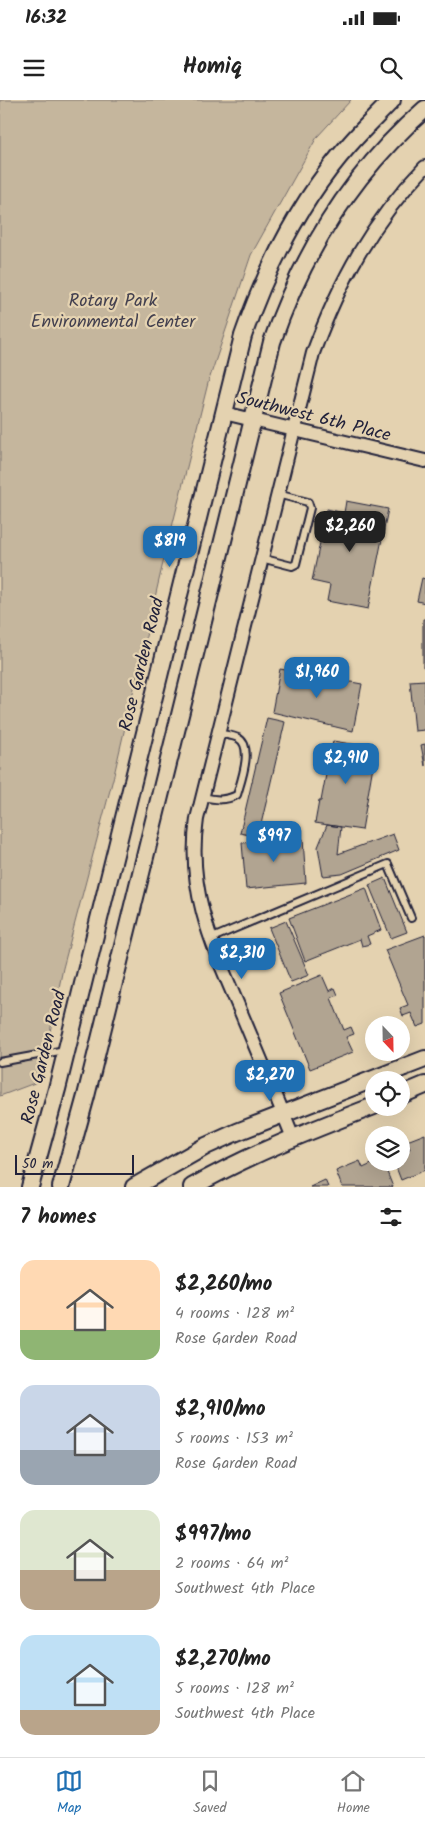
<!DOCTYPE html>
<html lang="en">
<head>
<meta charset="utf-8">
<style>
	body { margin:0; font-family:Kalam,sans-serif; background:#f2f2f2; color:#222; height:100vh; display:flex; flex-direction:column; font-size:19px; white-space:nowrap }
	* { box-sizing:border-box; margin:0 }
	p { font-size:16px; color:#767676 }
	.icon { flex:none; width:28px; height:28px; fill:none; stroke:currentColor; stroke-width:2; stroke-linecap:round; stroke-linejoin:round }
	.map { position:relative; height:1087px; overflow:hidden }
	.details { display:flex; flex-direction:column; background:#fff; flex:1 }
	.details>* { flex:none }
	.needle { width:32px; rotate:158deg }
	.tools { position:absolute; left:365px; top:916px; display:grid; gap:10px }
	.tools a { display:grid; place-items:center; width:45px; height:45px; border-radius:50%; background:#fff; box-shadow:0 5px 20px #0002; font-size:25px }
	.scale { position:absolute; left:15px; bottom:12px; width:119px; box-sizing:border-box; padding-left:5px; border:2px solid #22223b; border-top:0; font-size:14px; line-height:18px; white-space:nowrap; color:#22223b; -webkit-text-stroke:4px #e4d2b0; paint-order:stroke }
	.price { position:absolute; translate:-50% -42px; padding:0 11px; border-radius:10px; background:#1f6fb2; color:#fff; font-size:16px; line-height:32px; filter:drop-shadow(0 1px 2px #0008) }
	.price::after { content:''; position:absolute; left:50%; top:30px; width:15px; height:11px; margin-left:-8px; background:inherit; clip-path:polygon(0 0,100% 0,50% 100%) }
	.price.active { background:#222; color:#fff }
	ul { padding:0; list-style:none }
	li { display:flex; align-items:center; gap:15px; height:125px; padding:0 20px }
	li span { display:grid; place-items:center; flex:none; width:140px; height:100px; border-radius:15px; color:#555 }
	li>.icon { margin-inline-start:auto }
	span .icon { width:60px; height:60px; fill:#fffc; stroke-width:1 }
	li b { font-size:21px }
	h2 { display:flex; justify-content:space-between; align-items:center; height:60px; padding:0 20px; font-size:21px }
	.status { display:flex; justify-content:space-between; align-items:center; height:35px; padding:0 25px; background:#fff; direction:ltr }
	.status svg { height:14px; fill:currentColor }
	header { display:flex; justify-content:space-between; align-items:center; height:65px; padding:0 20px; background:#fff; font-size:22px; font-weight:700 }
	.tabs { display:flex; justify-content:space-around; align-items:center; height:70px; border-top:1px solid #e0e0e0; background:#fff; font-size:14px; color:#767676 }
	.tabs a { display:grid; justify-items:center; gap:2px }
	.tabs .active { color:#1f6fb2 }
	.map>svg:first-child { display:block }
	.green { fill:#c5b69d; stroke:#746c6c }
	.building { fill:#b1a491; stroke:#22223b }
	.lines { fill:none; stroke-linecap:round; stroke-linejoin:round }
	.service-casing { stroke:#22223b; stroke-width:10 }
	.minor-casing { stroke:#22223b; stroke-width:16 }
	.tertiary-casing { stroke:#22223b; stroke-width:20 }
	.service { stroke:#e4d2b0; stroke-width:6 }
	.minor { stroke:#e4d2b0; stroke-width:12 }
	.tertiary { stroke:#e4d2b0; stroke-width:16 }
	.labels { text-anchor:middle; stroke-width:4.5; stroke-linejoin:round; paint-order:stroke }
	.park-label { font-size:18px; fill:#43404f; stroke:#e4d2b0 }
	.street-label { font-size:18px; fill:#22223b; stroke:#e4d2b0 }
</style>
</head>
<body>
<div class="status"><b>16:32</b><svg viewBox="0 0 49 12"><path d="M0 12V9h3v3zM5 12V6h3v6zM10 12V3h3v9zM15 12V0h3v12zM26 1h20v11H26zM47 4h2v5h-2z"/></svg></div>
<header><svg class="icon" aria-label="menu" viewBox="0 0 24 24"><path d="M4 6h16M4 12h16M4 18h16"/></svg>Homiq<svg class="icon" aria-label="search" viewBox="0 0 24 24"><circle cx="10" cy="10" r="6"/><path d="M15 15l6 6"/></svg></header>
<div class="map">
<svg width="425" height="1087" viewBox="0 0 425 1087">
	<rect width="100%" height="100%" fill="#e4d2b0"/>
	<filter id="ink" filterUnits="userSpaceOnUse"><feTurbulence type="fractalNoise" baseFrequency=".02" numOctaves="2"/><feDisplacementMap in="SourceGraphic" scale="10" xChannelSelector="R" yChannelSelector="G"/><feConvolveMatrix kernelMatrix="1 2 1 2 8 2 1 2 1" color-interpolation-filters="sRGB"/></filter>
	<g filter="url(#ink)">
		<path class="green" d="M0,0H351L317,37L251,155L208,283L162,467L114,675L63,868L40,981L0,996Z"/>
		<path class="building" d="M346,401L388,409L368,509L327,501L330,485L312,481L327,409L344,413Z
			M422,478L425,479V503L417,501Z
			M423,519H425V567H423Z
			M280,569L362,584L353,631L272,612Z
			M425,580V630L415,631L410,581Z
			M267,618L285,622L258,737L240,733Z
			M333,641L376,648L362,730L315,723L319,701H321L328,664L320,662L322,651L331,652Z
			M425,644V666L421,645Z
			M327,725L341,727L338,754L393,734L399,750L342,774L323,776L318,747Z
			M286,732L287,740L303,739L306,783L246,789L242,743L279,740L278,733Z
			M385,778L407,832L391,838L369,785Z
			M366,788L381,830L367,836L370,844L362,846L360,839L305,861L289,818Z
			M286,821L309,875L291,882L269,828Z
			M425,835V924L417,927L411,913L403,916L400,908L408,905L385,850Z
			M322,875L329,891L335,888L338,895L331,898L344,930L351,927L354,934L346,937L353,952L310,969L279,893Z
			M425,1034V1070L401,1080L394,1062H401V1052L410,1049L407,1041Z
			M360,1061L363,1068L376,1062H383L393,1087H342L336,1071Z
			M325,1080L328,1087H310Z"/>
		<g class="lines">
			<g class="service-casing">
				<path id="service" d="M261,458L292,466L296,464L310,408L308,402L277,394
					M203,697C216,700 225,701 237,695C241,681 254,646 238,638C232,635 224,635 218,633
					M210,839L388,764L411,818
					M0,962L65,950"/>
			</g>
			<g class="minor-casing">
				<path id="minor" d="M224,313L425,361
					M293,1038C276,995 258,953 240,910C213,847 186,790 197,719L313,253C340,180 371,123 425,67"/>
			</g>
			<g class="tertiary-casing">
				<path id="tertiary" d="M401,995L425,985
					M30,1087L57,989L243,236C267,167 300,100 350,44C363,29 378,15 392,0
					M61,1087L86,996L272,242C303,152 353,72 425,9
					M134,1087L206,1046L237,1032L425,959
					M192,1087C250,1054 312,1030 374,1006"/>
			</g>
			<use href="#service" class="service"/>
			<use href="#minor" class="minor"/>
			<use href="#tertiary" class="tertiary"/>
		</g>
	</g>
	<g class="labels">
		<g class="park-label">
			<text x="113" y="206">Rotary Park<tspan x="113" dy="21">Environmental Center</tspan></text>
		</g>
		<g class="street-label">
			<text transform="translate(314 316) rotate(14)" y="6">Southwest 6th Place</text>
			<text transform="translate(141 564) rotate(-76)" y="6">Rose Garden Road</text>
			<text transform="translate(43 957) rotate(-76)" y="6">Rose Garden Road</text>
		</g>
	</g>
</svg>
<div class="tools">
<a><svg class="needle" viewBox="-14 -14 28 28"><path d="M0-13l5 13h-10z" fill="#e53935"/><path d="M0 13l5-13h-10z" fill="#767676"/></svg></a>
<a><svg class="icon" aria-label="locate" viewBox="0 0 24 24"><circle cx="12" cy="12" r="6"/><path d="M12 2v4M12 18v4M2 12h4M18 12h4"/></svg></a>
<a><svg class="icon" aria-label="layers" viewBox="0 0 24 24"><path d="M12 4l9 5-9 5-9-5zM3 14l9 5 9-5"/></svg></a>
</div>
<div class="scale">50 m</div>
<b class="price active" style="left:350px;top:453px">$2,260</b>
<b class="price" style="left:170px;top:468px">$819</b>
<b class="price" style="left:317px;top:599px">$1,960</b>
<b class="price" style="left:346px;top:685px">$2,910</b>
<b class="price" style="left:274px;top:763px">$997</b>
<b class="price" style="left:242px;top:880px">$2,310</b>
<b class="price" style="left:270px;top:1002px">$2,270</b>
</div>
<section class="details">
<h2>7 homes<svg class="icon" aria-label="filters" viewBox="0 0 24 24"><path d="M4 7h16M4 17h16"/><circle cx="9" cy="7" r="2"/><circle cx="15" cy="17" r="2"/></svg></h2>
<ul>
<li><span style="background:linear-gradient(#ffd9b3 70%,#8fb573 0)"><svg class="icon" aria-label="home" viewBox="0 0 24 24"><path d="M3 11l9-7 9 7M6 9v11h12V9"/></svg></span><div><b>$2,260/mo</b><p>4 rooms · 128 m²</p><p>Rose Garden Road</p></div></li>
<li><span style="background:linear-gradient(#c9d6e8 65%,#9aa5b1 0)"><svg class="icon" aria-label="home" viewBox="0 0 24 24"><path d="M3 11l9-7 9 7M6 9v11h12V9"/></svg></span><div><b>$2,910/mo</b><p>5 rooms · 153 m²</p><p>Rose Garden Road</p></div></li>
<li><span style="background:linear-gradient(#dfe7d0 60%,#b9a48a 0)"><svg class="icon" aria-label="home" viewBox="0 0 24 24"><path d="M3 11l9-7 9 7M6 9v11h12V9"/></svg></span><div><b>$997/mo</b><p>2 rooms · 64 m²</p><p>Southwest 4th Place</p></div></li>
<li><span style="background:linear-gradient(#bfe0f5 75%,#b9a48a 0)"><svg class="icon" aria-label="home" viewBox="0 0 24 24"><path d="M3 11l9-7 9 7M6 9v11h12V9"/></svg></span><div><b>$2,270/mo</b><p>5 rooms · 128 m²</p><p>Southwest 4th Place</p></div></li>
</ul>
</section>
<nav class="tabs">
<a class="active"><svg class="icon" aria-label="map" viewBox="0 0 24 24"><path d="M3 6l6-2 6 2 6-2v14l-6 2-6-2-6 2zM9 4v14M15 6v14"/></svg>Map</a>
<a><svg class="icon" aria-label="saved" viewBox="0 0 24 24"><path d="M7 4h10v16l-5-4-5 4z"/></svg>Saved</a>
<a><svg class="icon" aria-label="home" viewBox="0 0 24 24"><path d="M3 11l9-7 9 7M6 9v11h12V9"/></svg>Home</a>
</nav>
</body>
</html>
